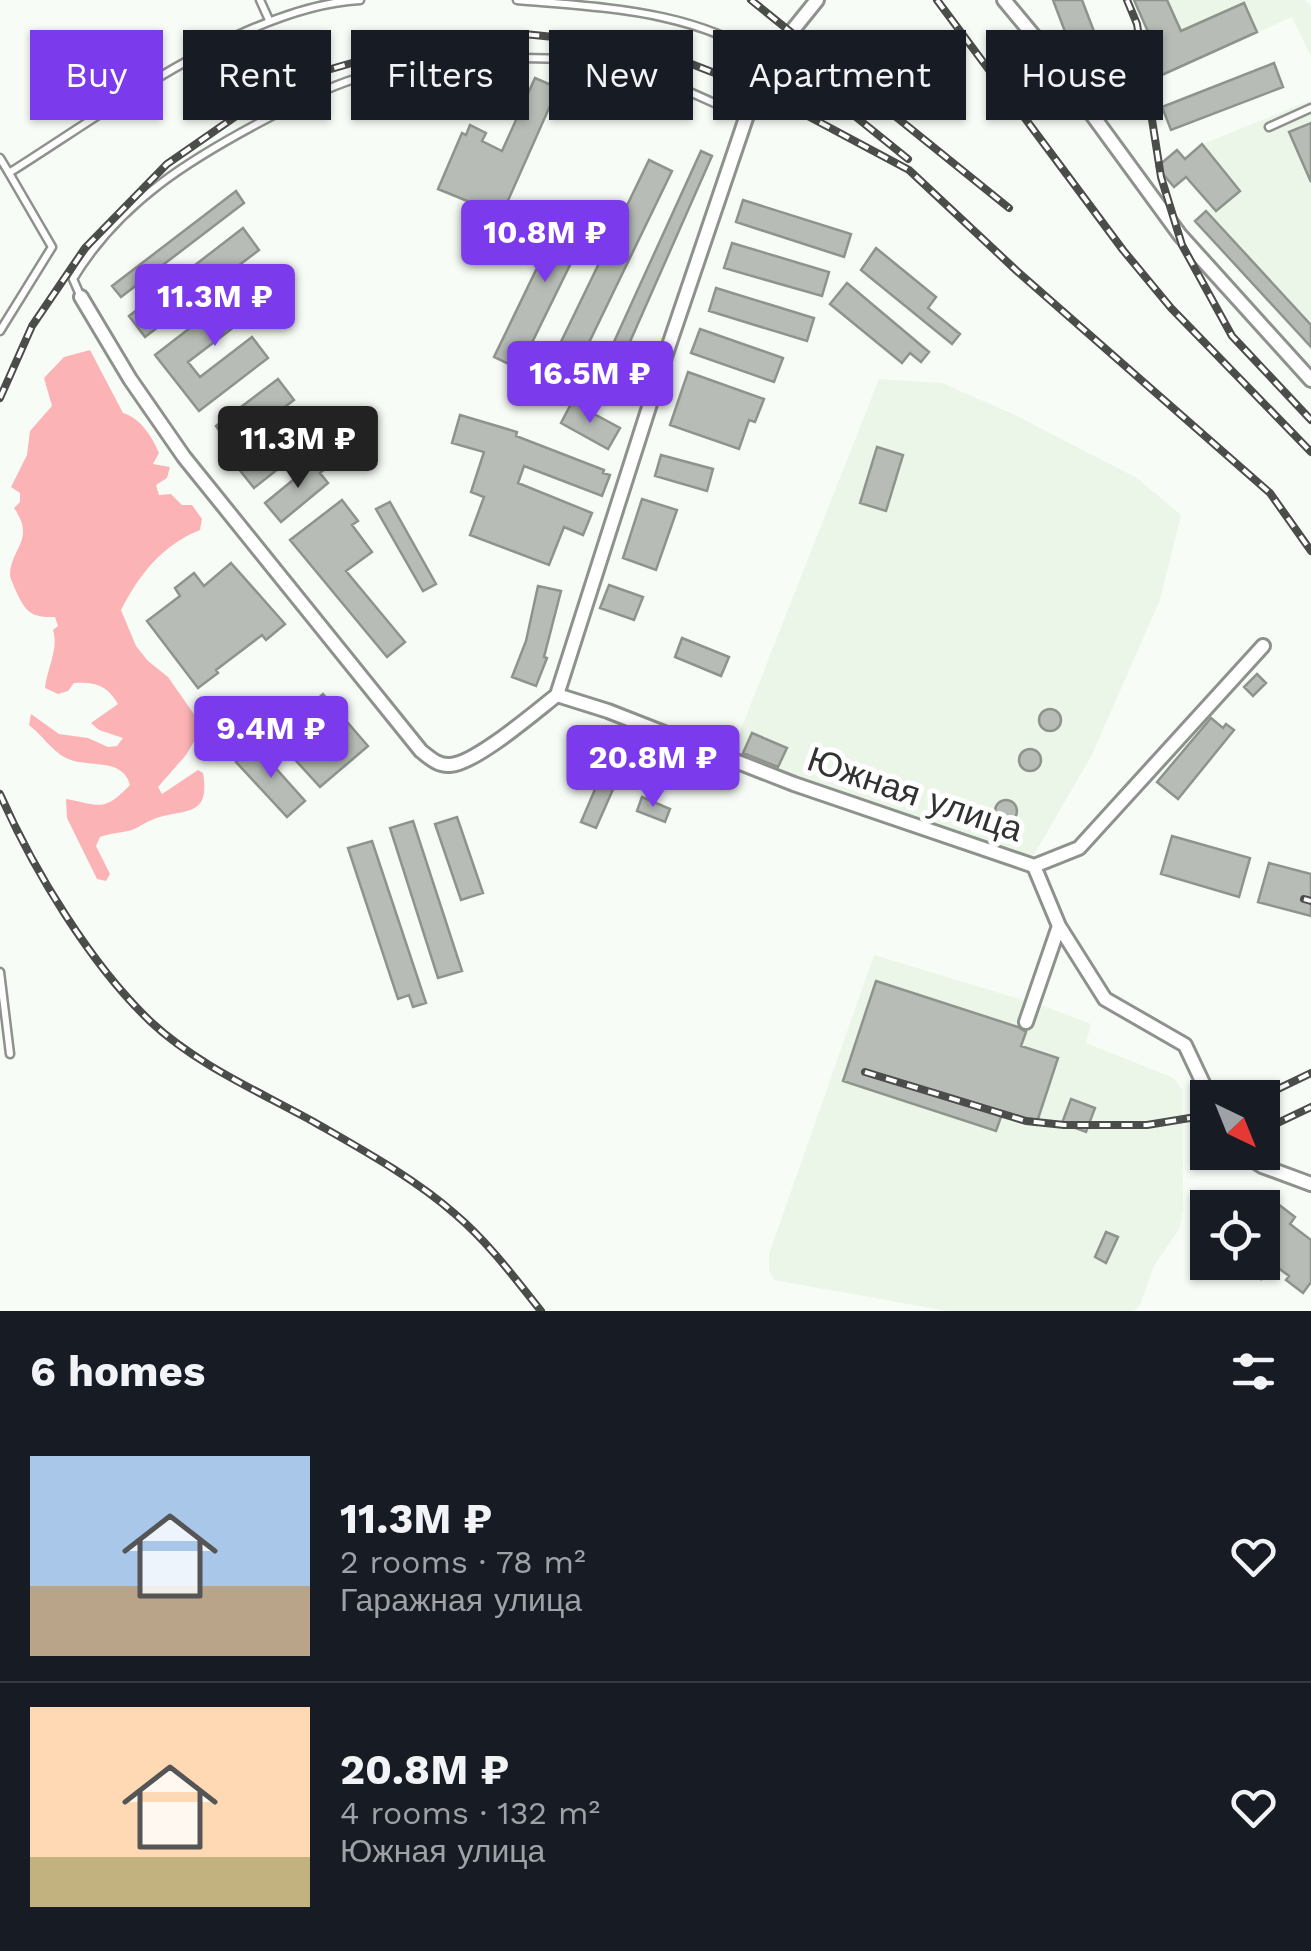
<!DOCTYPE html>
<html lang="en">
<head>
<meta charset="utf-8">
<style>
	body { margin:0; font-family:"Work Sans",sans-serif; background:#20242c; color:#f1f3f6; height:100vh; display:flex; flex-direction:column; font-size:38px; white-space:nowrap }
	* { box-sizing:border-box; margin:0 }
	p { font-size:32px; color:#9ea1a6 }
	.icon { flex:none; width:55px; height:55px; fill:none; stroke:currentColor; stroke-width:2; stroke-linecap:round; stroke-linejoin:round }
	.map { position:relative; height:1311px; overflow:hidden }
	.sheet { display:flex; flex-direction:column; background:#171b24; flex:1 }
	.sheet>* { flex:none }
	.banner { position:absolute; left:30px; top:30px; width:1252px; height:90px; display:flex; gap:20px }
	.needle { width:65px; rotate:137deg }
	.buttons { position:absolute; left:1190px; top:1080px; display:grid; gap:20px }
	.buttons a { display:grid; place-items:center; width:90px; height:90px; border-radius:0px; background:#171b24; box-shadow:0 2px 8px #0004; font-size:50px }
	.price { position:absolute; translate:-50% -85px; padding:0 22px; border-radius:10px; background:#7c3aed; color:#fff; font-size:32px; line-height:65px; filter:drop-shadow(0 2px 5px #0008) }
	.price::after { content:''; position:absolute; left:50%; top:60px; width:30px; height:22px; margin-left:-15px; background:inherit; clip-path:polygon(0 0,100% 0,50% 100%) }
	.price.current { background:#222; color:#fff }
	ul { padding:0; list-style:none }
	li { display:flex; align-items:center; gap:30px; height:250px; padding:0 30px }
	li+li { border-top:2px solid #363941 }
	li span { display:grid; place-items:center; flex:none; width:280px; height:200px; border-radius:0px; color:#555 }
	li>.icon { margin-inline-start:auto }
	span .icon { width:120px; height:120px; fill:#fffc; stroke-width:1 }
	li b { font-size:42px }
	h2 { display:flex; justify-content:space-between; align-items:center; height:120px; padding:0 30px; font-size:42px }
	.tag { padding:0 35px; border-radius:0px; background:#171b24; box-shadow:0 2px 8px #0004; font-size:35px; line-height:90px }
	.tag.current { background:#7c3aed; color:#fff }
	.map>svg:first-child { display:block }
	.built { fill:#ebf6e8 }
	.forest { fill:#fcb3b6 }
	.building { fill:#b7bdb6; stroke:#8e948d; stroke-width:2.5 }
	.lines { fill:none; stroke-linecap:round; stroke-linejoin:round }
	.lane-casing { stroke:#8d938c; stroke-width:11 }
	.street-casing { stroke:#8d938c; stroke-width:18 }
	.lane { stroke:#fff; stroke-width:6 }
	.street { stroke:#fff; stroke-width:12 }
	.rail-casing { stroke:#4a4d49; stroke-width:8 }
	.rail { stroke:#fff; stroke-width:4; stroke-dasharray:11; stroke-linecap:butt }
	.labels { text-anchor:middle; stroke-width:10; stroke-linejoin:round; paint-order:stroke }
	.street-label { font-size:35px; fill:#313330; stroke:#fff }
</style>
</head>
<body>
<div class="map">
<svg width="1311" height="1311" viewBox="0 0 1311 1311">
	<rect width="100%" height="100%" fill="#f7fdf6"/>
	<path class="built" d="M1133,0H1306L1311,7V57L1292,17L1153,79L1145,60L1146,28Z
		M1311,100V334L1206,211L1223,203L1186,158L1203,144Z
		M879,379L942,383L1013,414L1137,478L1181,515L1160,600L1091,757L1025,870L820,797L727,756L732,743L735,744Z
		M874,955L1049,1008L1091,1024L1086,1043L1174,1078L1182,1090L1183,1210L1180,1228L1154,1266L1140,1305L1134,1311H947L774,1280L769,1270V1254Z"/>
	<path class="forest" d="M90,350L123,413C140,418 152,436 159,453L153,464L170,467L167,478L156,485L159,495L171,494L182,505H192L202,519L200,530C162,545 139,575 121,610L136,646L148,661L168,677L203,727L186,755L158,787L162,794L198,770L203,773C211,819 183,808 154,819C146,822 139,827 132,830C121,833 110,833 100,837L96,846L110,874L106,881L97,879L67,818L66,799C100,805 103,813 130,785C122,756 88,769 66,758C53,752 41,734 29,725L31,714L59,734L88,738L108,747L117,746L123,738L99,730L91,723L118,704C107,685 95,682 74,683L68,691L58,694L45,688C47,668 59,650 53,630L58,626L55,617C30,618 25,611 15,589C14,586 10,578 10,575C11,547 36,540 14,508L20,502V493L11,487L27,455L30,431L52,406L44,378L64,357Z"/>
	<path class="building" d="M1053,0H1082L1105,60L1092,65L1107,106L1100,108L1088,92Z
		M1134,0H1167L1181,31L1244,3L1257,32L1153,79L1145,60L1152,57L1147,46L1153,43Z
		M1274,63L1283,87L1171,130L1162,107Z
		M535,78L558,88L490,241L466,229L477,205L438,189L462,133L466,135L470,125L486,133L482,141L502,151Z
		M1311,123V182L1289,132Z
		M1202,144L1240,191L1216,211L1186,177L1174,187L1157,167L1177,150L1185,159Z
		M701,151L712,156L606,396L592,390Z
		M649,160L672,171L567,388L544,377Z
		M236,191L244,203L121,297L112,286Z
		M743,200L851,234L844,257L736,222Z
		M580,202L597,210L519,369L494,357L564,212L573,217Z
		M1206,211L1311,325V347L1195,221Z
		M243,228L259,250L145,337L129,316Z
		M732,243L829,272L822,296L724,268Z
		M876,248L936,297L928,308L960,334L952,344L861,270Z
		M252,280L268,301L188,362L200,377L252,337L268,358L199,411L155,355Z
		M847,283L929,352L921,362L910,353L902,363L830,304Z
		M716,288L814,318L807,341L709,311Z
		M700,329L783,358L774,382L691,353Z
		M688,372L764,399L755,422L749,420L739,449L670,425Z
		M278,379L294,400L231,447L216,426Z
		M572,402L620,428L608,449L561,423Z
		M460,415L517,432L516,436L604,470L603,473L610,475L602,496L524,466L518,483L592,513L583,535L564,527L549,565L470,535L484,497L471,492L484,452L452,443Z
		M292,426L307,446L254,488L238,468Z
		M877,447L903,455L886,511L860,503Z
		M661,455L713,469L707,491L655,476Z
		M321,457L328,466L320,473L328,483L281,522L265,503Z
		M642,499L677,510L656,570L623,558Z
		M342,500L358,521L352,525L372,552L346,571L405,642L387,657L290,540Z
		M390,502L436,584L423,591L376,509Z
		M231,563L285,624L266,640L262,635L216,670L218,673L198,688L147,621L180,596L175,588L194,573L204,586Z
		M609,585L643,597L634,620L600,608Z
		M538,586L561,591L544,657L547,658L536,686L512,677L526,641Z
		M682,638L729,657L721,676L675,657Z
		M1257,674L1266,683L1253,696L1244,687Z
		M323,694L368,746L320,787L289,753L319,726L305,710Z
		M1039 720a11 11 0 1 1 22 0a11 11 0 1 1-22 0Z
		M1211,718L1223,728L1226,724L1234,730L1178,799L1157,782Z
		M752,733L787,748L778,767L743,753Z
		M255,745L305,801L287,817L236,762Z
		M1019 760a11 11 0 1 1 22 0a11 11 0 1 1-22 0Z
		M599,780L614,787L596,828L581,822Z
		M642,797L670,809L665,822L637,811Z
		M995 811a11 11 0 1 1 22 0a11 11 0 1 1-22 0Z
		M457,817L483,893L461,900L435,824Z
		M413,821L462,971L438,978L390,828Z
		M1172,836L1250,858L1239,897L1161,874Z
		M372,841L426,1003L413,1007L409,995L398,999L348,848Z
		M1269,863L1311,874V916L1258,902Z
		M876,981L1018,1027L1026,1032L1021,1046L1058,1058L1036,1125L1002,1114L996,1131L843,1081Z
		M1071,1099L1095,1108L1086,1132L1062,1123Z
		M1265,1194L1295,1217L1290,1224L1311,1240V1282L1303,1293L1286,1280L1289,1276L1273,1264L1262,1278V1204L1259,1202Z
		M1106,1232L1118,1237L1106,1263L1095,1257Z"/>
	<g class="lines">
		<g class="lane-casing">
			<path id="lane" d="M260,0L269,20
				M517,0C608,8 698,10 775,65
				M1269,127L1311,108
				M0,158L9,173C105,113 246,6 360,0
				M80,295L73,279C120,201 192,158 270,117C302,101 333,84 368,75C442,58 543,51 617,67C661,77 705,99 745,117
				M0,331L52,247L9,173
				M0,972L10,1054"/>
		</g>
		<g class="street-casing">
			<path id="street" d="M1004,0L1039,42L1180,235L1311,380
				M81,297L130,379L184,457L421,751C430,758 438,766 450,765C475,764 535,712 557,695
				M557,695L608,711L794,784L1034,866L1059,926L1105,999L1185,1045L1210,1098
				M557,695L665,357L746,118L792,31L817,0
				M1034,866L1079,848L1263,646
				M1026,1022L1059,926
				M1240,1152L1262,1166L1311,1184"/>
		</g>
		<use href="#lane" class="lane"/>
		<use href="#street" class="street"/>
		<g class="rail-casing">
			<path id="rail" d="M751,0L1009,208
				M937,0L1123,250L1171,308L1311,452
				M1127,0L1137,24L1161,177L1182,245L1232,336L1311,420
				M765,82L846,109L908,159
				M0,398L32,326L85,248L167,164L242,112L324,71L418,44L524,34L614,43L658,51L761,91L909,170L1018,272L1270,493L1311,551
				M0,794C34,871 91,965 151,1022C197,1065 260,1092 314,1122C361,1149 414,1178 455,1214C488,1242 514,1277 541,1311
				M1304,899L1311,901
				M865,1072L1026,1121L1064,1125H1147L1208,1115
				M1259,1098L1311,1073
				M1265,1129L1311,1107"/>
		</g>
		<use href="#rail" class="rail"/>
	</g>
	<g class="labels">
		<g class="street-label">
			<text transform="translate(915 794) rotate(19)" y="12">Южная улица</text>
		</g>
	</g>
</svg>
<div class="buttons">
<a><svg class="needle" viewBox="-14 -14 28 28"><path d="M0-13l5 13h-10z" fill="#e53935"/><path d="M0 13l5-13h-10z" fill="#9ea1a6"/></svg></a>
<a><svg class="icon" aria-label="locate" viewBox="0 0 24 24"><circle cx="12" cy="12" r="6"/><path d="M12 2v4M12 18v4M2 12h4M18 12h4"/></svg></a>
</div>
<b class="price" style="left:545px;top:285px">10.8M ₽</b>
<b class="price" style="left:215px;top:349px">11.3M ₽</b>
<b class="price" style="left:590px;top:426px">16.5M ₽</b>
<b class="price current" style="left:298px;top:491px">11.3M ₽</b>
<b class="price" style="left:271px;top:781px">9.4M ₽</b>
<b class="price" style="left:653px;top:810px">20.8M ₽</b>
<div class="banner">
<a class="tag current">Buy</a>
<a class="tag">Rent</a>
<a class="tag">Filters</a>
<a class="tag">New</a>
<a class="tag">Apartment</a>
<a class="tag">House</a>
</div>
</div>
<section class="sheet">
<h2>6 homes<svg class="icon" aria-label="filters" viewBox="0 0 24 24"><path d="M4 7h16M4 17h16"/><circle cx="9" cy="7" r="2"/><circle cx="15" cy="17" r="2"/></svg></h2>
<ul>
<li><span style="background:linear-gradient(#a9c7e8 65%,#b9a48a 0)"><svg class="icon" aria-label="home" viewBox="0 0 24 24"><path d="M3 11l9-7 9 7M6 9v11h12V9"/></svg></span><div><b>11.3M ₽</b><p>2 rooms · 78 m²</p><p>Гаражная улица</p></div><svg class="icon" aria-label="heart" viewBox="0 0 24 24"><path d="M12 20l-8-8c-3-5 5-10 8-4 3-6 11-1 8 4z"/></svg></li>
<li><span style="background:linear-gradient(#ffd9b3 75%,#c2b280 0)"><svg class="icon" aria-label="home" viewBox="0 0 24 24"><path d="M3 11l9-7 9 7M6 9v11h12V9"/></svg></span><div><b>20.8M ₽</b><p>4 rooms · 132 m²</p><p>Южная улица</p></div><svg class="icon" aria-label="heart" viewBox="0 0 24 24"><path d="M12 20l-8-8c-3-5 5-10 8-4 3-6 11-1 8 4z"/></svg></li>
</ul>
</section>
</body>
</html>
